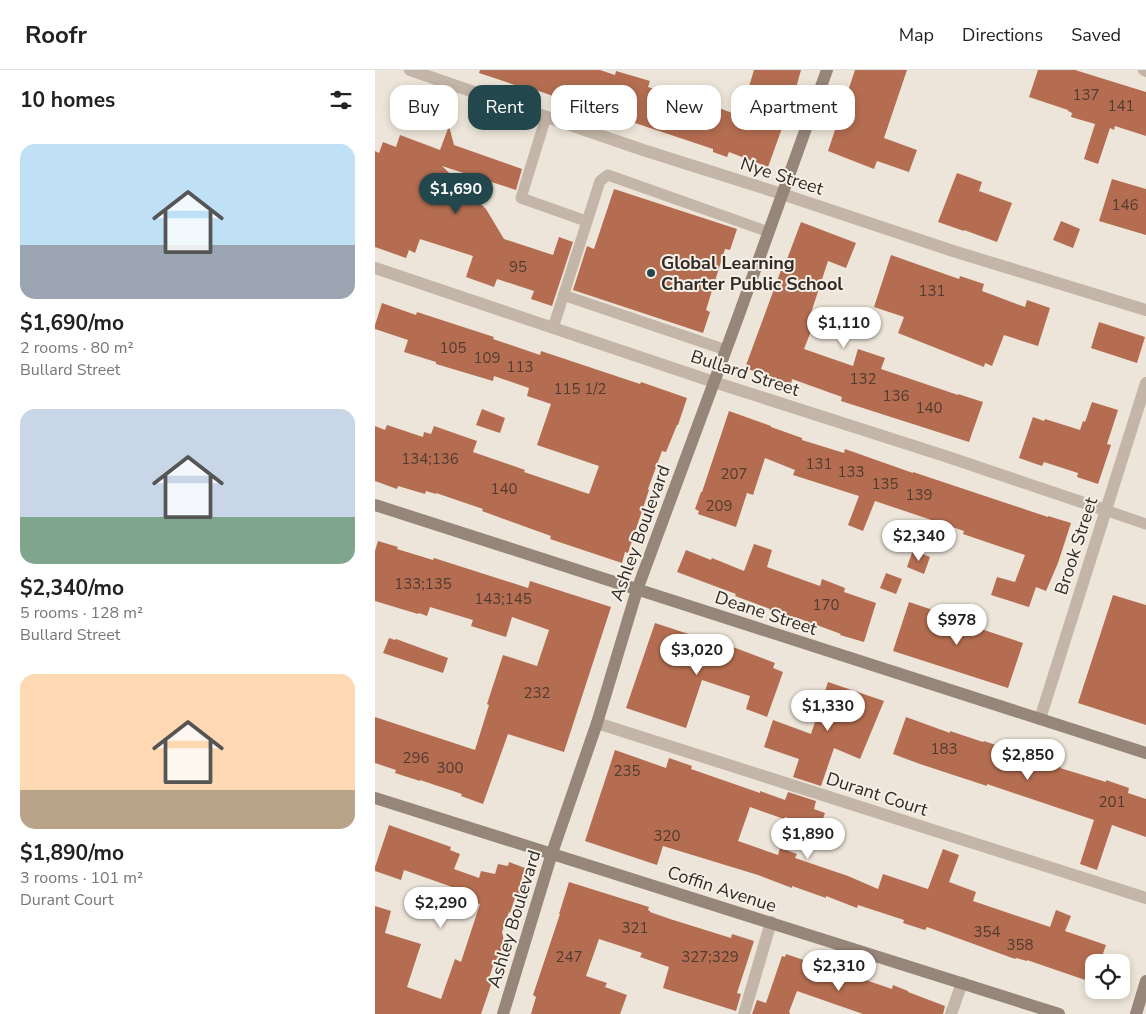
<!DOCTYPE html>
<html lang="en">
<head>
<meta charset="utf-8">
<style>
	body { margin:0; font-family:"Nunito Sans",sans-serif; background:#f2f2f2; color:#222; height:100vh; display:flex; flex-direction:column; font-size:19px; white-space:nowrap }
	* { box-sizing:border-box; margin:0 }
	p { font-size:16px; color:#767676 }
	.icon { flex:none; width:28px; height:28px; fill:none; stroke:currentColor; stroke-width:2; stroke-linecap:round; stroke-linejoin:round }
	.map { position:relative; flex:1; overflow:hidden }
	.panel { display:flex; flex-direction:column; background:#fff; width:375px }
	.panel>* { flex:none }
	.banner { position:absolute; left:15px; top:15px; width:475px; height:45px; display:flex; gap:10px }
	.controls { position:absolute; left:710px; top:884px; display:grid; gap:10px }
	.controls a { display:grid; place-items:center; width:45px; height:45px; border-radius:10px; background:#fff; box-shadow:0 2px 8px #0003; font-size:25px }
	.price { position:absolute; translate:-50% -42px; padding:0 11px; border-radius:18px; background:#fff; color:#222; font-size:16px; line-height:32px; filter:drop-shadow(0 1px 2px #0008) }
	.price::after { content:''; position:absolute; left:50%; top:30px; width:15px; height:11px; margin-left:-8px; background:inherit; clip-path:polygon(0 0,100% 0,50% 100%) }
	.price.on { background:#22474c; color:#fff }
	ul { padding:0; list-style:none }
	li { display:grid; align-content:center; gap:10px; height:265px; padding:0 20px }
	li span { display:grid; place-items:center; height:155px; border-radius:15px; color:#555 }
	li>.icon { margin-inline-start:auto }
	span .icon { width:90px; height:90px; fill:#fffc; stroke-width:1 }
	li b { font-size:21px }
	h2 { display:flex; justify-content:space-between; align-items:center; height:60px; padding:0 20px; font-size:21px }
	.tag { padding:0 18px; border-radius:15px; background:#fff; box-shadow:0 2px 8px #0003; font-size:18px; line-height:45px }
	.tag.on { background:#22474c; color:#fff }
	header { display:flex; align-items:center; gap:30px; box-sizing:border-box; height:70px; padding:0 25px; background:#fff; border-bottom:1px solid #e0e0e0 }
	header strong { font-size:24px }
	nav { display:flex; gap:28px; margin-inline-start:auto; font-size:18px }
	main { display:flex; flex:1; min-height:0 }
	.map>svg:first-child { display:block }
	.building { fill:#b46d50 }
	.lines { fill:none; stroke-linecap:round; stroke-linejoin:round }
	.lane { stroke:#c3b5a7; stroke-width:11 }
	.street { stroke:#c3b5a7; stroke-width:12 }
	.secondary { stroke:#968579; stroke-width:12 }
	.poi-dot { fill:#22474c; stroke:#f5efe5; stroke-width:2 }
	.labels { text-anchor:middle; stroke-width:4; stroke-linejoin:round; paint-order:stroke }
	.number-label { font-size:15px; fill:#523b30 }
	.street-label { font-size:18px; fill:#312a26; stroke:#f5efe5 }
	.poi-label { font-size:18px; font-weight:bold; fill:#312a26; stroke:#f5efe5; text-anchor:start }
</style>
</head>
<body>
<header>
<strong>Roofr</strong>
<nav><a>Map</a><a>Directions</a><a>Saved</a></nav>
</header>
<main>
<section class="panel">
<h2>10 homes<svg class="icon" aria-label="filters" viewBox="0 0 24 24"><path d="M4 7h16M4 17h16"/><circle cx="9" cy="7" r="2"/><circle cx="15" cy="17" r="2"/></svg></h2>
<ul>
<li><span style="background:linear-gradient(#bfe0f5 65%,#9aa5b1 0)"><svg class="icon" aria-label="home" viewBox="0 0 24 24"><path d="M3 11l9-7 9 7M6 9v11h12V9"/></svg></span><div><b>$1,690/mo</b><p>2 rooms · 80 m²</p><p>Bullard Street</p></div></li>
<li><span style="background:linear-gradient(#c9d6e8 70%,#7fa58c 0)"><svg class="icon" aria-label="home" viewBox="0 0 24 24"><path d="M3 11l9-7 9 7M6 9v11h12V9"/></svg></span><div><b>$2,340/mo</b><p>5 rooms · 128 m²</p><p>Bullard Street</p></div></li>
<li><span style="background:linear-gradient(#ffd9b3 75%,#b9a48a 0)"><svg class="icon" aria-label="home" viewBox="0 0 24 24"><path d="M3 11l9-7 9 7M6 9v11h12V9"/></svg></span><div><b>$1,890/mo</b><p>3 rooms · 101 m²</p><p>Durant Court</p></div></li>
</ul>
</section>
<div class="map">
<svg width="771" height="944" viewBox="0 0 771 944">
	<rect width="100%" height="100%" fill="#ede5d9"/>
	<path class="building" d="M105,0H225L240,5L241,1L275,11L273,17L291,23L289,28L342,44L344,38L365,46L379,0H426L416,36H415L393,97L354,82L352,87L338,82V79L239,46V47L206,37V36L147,15L146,17L104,3Z
		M480,0H532L509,68L542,80L534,102L502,91L499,99L453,81Z
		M663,0H700L771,22V66L740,56L739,60L735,58L723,94L709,89L720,54L696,47L697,43L693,41V40L654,27Z
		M74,56L79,75L147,99L141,120L67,96L111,139L129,169L178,185L184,167L198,172L177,236L156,229L159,221L122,209L119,217L91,207L98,186L45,169L40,183L34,180L31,188L0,177V81L4,83L8,72L21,77L25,65L65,80Z
		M582,103L607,112L604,121L637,133L622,172L589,160V161L563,152Z
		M737,109L771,119V165L724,151Z
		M239,119L362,159L355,180L350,179L331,240L335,242L328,263L198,220L212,176L219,179Z
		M686,151L705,159L698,178L678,170Z
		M426,152L481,173L471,198L453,191L434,249L440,251L429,279L478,296L483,279L510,288L506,299L583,325V324L608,332L594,372L466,331L467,327L417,309L416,314L370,298L409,192H411Z
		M516,185L584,209L585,206L609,214L607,221L650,237L652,230L675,238L663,276L629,265L617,296L610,293L609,297L523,263L529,247L499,237Z
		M7,233L41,245L42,242L119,267L118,269L165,285L166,281L265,314L266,312L312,328L303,355H302L291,382L287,381L273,419L274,420L253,483L250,482L247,493L175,469L176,466L107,441L108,439L61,423V424L51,421L50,424L23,416L22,419L0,411V356L10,360L12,355L48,367L49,362L56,364L59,356L102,371L98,382L150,400L149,402L214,424L224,396L162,375L176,334L152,326L154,318L119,306L118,311L61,294V292L29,282L33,270L0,259V255Z
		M724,252L770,267L762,293L716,278Z
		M717,332L743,340L732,374L736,375L723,414L702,407L703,403L669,392L667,396L644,388L658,347L669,351L670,349L705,360L708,351L710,352Z
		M107,339L130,348L125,363L101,355Z
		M354,341L396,356V357L427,368V370L469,383L470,379L538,403V402L673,447V446L696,453L683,493L671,521L661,517L654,537L616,525L622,507L640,512L650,485L588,464L589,461L500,431L488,461L473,455L484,426L418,405L420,400L390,388L378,425L372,423L361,457L323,444L324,441L320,439L326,422H327Z
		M3,471L23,477L22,479L58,490L59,488L153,518L155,511L236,537L189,682L133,664L108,734L86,726L87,724L45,710V711L20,703L21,700L0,693V647L100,680L114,635L112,634L128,585L162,596L174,560L137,547L131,567L96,556L98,550L55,537L52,546L44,543L43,544L0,531V481Z
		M379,474L397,480L392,497L445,516L447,509L470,518L469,522L501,533L489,572L465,565L466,564L420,547L419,549L394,540L395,539L360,526L361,524L302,502L311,480L336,490L337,488L369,501Z
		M538,480L555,487L549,504L532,497Z
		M511,503L527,509L521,524L505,518Z
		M738,525L771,535V655L703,633Z
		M534,532L576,546V547L604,557L603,558L648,573L633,618L518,581Z
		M280,553L341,573L342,571L400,593L398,598L408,602L392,647L371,639L375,626L327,610L311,658L251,638Z
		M14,568L20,570L21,569L73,588L68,603L8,583Z
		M453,612L509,631L485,689L459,678L446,716L418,707L424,689L389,677L398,650L436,664Z
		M531,647L575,663V661L608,672L609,671L686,697L685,698L731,712V710L754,718L753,723L771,729V767L737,755L722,800L705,794L719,750L612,714V716L545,694L518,684Z
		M240,680L291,698L294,688L317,696L316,699L385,723V721L410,730L413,722L441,731L439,739L450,743L444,760L410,747L409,749L375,737L363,771L403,785L405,778L422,784L420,788L473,806L503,819L508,804L553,819L568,779L584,785L574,812L601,822L598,831L675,857L681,840L696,846L690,861L731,875L725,892H719V913L652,890V891L641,888L640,889L552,857L550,860L528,853L529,850L483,835L482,838L451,826V828L417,816V818L383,805L288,776L282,795L210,771Z
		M14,755L76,777L75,780L85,784L79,799L104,808L106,801L120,804L123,794L133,796L134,792L150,798L146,811L149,812L144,826L141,825L135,843L134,842L127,862L129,871L123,889L120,890L113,911L117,912L106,944H0V836L16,841L10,863L46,874L32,917L66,929L80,889L86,892L105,834L78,824L80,818L29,800L26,810L0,801V797Z
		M194,812L274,837L273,840L275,841V842L295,849L356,868L357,864L379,871L362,923L366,924L361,941L288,918L294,897L265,887L267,883L224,869L211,906L232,913L230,917L252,925L245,944H156L161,927L158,925L185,844H184Z
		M411,884L446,896L447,893L467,900V902L517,919L518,915L533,921V922L570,936L568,944H488L422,921L414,942L415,943V944H377L382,930L391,933L407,886L410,887Z"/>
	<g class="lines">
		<path class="lane" d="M171,47L146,128L211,151
			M188,225L351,280
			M178,258L225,111L233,105L394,162
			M730,440L771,454"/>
		<path class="street" d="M35,0L268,80L407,124L578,181L771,240
			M769,0L771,1
			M0,198L339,312L570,386L730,440
			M665,649L771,313
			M222,653L771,828
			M369,944L396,852
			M576,944L587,913"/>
		<path class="secondary" d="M0,435L771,683
			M0,728L684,944
			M128,944L177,783L222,653L262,520L362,250L452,0
			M761,944L771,911"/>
	</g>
	<circle class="poi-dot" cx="276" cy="203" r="5"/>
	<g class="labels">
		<g class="number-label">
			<text x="711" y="30">137</text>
			<text x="746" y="41">141</text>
			<text x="750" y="140">146</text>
			<text x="143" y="202">95</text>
			<text x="557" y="226">131</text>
			<text x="78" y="283">105</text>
			<text x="112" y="293">109</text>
			<text x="145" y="302">113</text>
			<text x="488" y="314">132</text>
			<text x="205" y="324">115 1/2</text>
			<text x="521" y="331">136</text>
			<text x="554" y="343">140</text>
			<text x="55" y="394">134;136</text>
			<text x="444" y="399">131</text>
			<text x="476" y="407">133</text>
			<text x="359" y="409">207</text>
			<text x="510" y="419">135</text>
			<text x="129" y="424">140</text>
			<text x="544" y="430">139</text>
			<text x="344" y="441">209</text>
			<text x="48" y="519">133;135</text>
			<text x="128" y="534">143;145</text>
			<text x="451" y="540">170</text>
			<text x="162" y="628">232</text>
			<text x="569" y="684">183</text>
			<text x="41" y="693">296</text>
			<text x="75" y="703">300</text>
			<text x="252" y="706">235</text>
			<text x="737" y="737">201</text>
			<text x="292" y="771">320</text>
			<text x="260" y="863">321</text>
			<text x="612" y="867">354</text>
			<text x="645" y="880">358</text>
			<text x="194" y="892">247</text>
			<text x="335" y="892">327;329</text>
		</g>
		<g class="street-label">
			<text transform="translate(407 106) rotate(18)" y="6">Nye Street</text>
			<text transform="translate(370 303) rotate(18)" y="6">Bullard Street</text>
			<text transform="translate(265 463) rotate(-70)" y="6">Ashley Boulevard</text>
			<text transform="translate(701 476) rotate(-72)" y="6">Brook Street</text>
			<text transform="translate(391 543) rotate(18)" y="6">Deane Street</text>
			<text transform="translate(502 724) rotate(18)" y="6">Durant Court</text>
			<text transform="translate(347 819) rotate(18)" y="6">Coffin Avenue</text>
			<text transform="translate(139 849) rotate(-73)" y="6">Ashley Boulevard</text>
		</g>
		<g class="poi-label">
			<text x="286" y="199">Global Learning<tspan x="286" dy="21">Charter Public School</tspan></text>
		</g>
	</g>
</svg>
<div class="controls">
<a><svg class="icon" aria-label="locate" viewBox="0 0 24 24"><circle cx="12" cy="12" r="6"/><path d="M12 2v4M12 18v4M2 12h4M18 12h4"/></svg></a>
</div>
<b class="price on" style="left:81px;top:145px">$1,690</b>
<b class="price" style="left:469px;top:279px">$1,110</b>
<b class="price" style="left:544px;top:492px">$2,340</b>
<b class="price" style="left:582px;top:576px">$978</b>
<b class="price" style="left:322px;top:606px">$3,020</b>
<b class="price" style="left:453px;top:662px">$1,330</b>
<b class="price" style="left:653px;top:711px">$2,850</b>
<b class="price" style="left:433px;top:790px">$1,890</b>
<b class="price" style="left:66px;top:859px">$2,290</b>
<b class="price" style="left:464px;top:922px">$2,310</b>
<div class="banner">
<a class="tag">Buy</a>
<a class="tag on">Rent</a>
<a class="tag">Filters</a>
<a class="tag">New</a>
<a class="tag">Apartment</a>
</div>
</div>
</main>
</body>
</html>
